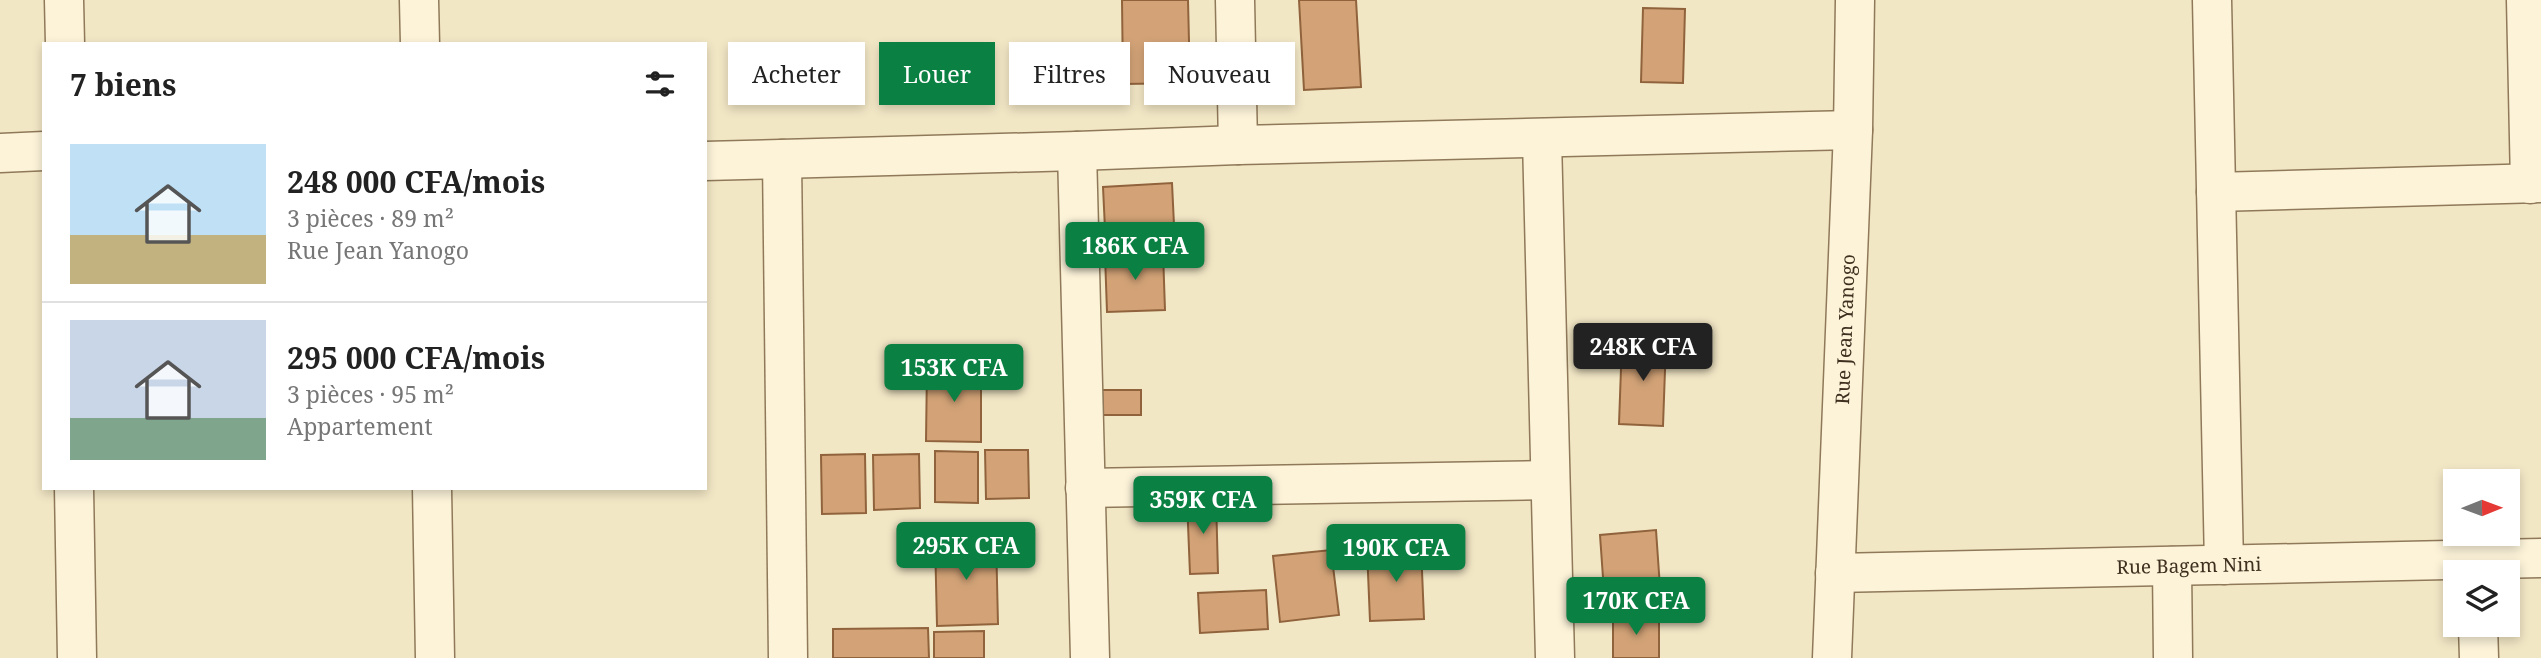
<!DOCTYPE html>
<html lang="fr">
<head>
<meta charset="utf-8">
<style>
	body { margin:0; font-family:"Noto Serif",serif; background:#f2f2f2; color:#222; height:100vh; display:flex; flex-direction:column; font-size:26px; white-space:nowrap }
	* { box-sizing:border-box; margin:0 }
	p { font-size:23px; color:#767676 }
	.icon { flex:none; width:38px; height:38px; fill:none; stroke:currentColor; stroke-width:2; stroke-linecap:round; stroke-linejoin:round }
	.map { position:relative; flex:1; overflow:hidden }
	.drawer { position:absolute; left:42px; top:42px; width:665px; height:448px; display:flex; flex-direction:column; background:#fff; border-radius:0px; box-shadow:0 4px 10px #0003 }
	.drawer>* { flex:none }
	.guide { position:absolute; left:728px; top:42px; width:665px; height:63px; display:flex; gap:14px }
	.needle { width:46px; rotate:89deg }
	.fabs { position:absolute; left:2443px; top:469px; display:grid; gap:14px }
	.fabs a { display:grid; place-items:center; width:77px; height:77px; border-radius:0px; background:#fff; box-shadow:0 4px 10px #0003; font-size:35px }
	.price { position:absolute; translate:-50% -60px; padding:0 16px; border-radius:7px; background:#0b8043; color:#fff; font-size:23px; line-height:46px; filter:drop-shadow(0 2px 4px #0008) }
	.price::after { content:''; position:absolute; left:50%; top:42px; width:21px; height:16px; margin-left:-10px; background:inherit; clip-path:polygon(0 0,100% 0,50% 100%) }
	.price.selected { background:#222; color:#fff }
	ul { padding:0; list-style:none }
	li { display:flex; align-items:center; gap:21px; height:175px; padding:0 28px }
	li+li { border-top:2px solid #e0e0e0 }
	li span { display:grid; place-items:center; flex:none; width:196px; height:140px; border-radius:0px; color:#555 }
	li>.icon { margin-inline-start:auto }
	span .icon { width:84px; height:84px; fill:#fffc; stroke-width:1 }
	li b { font-size:30px }
	h2 { display:flex; justify-content:space-between; align-items:center; height:84px; padding:0 28px; font-size:30px }
	.chip { padding:0 24px; border-radius:0px; background:#fff; box-shadow:0 4px 10px #0003; font-size:24px; line-height:63px }
	.chip.selected { background:#0b8043; color:#fff }
	.map>svg:first-child { display:block }
	.building { fill:#d3a377; stroke:#90633c; stroke-width:2 }
	.lines { fill:none; stroke-linecap:round; stroke-linejoin:round }
	.minor-casing { stroke:#8f7959; stroke-width:41 }
	.minor { stroke:#fcf3d9; stroke-width:38 }
	.labels { text-anchor:middle; stroke-width:5; stroke-linejoin:round; paint-order:stroke }
	.street-label { font-size:19px; fill:#3e2f1e; stroke:#f9f0d5 }
</style>
</head>
<body>
<div class="map">
<svg width="2541" height="658" viewBox="0 0 2541 658">
	<rect width="100%" height="100%" fill="#f2e7c5"/>
	<path class="building" d="M1122,0H1188L1190,83L1123,84Z
		M1299,0H1356L1361,87L1304,90Z
		M1643,8L1685,9L1683,83L1641,82Z
		M1172,183L1175,246L1106,250L1103,187Z
		M1163,252L1165,310L1107,312L1105,255Z
		M1622,341L1666,342L1663,426L1619,424Z
		M927,366L981,367V442L926,441Z
		M1102,390H1141V415H1103Z
		M985,450H1028L1029,498L986,499Z
		M935,451L978,452V503L935,502Z
		M865,454L866,513L822,514L821,455Z
		M919,454L920,508L874,510L873,455Z
		M1216,499L1218,573L1190,574L1187,500Z
		M1656,530L1661,602L1605,606L1600,535Z
		M996,538L998,624L937,626L935,539Z
		M1421,547L1424,619L1370,621L1367,549Z
		M1331,550L1339,615L1280,622L1273,556Z
		M1266,590L1268,629L1200,633L1198,593Z
		M1613,616H1659V658H1613Z
		M928,628L929,658H833V629Z
		M984,631V658H934V632Z"/>
	<g class="lines">
		<g class="minor-casing">
			<g id="minor">
				<path d="M64,0L65,44"/>
				<path d="M419,0L420,44"/>
				<path d="M1235,0L1238,145"/>
				<path d="M2212,0L2224,565"/>
				<path d="M2526,0L2530,184"/>
				<path d="M1542,139L1555,658"/>
				<path d="M1077,151L1090,658"/>
				<path d="M0,153L44,151"/>
				<path d="M782,159L788,658"/>
				<path d="M705,161L1077,151L1238,145L1853,130"/>
				<path d="M2216,192L2541,183"/>
				<path d="M74,488L77,658"/>
				<path d="M432,488L435,658"/>
				<path d="M1085,488L1549,480"/>
				<path d="M2172,566L2173,658"/>
				<path id="s1" d="M1835,573L2541,558"/>
				<path d="M2478,625L2479,658"/>
				<path id="s2" d="M1832,658L1853,130L1855,0"/>
			</g>
		</g>
		<use href="#minor" class="minor"/>
	</g>
	<g class="labels">
		<g class="street-label">
			<text dy="7" stroke="none"><textPath href="#s2" startOffset="329">Rue Jean Yanogo</textPath></text>
			<text dy="7" stroke="none"><textPath href="#s1" startOffset="354">Rue Bagem Nini</textPath></text>
		</g>
	</g>
</svg>
<div class="fabs">
<a><svg class="needle" viewBox="-14 -14 28 28"><path d="M0-13l5 13h-10z" fill="#e53935"/><path d="M0 13l5-13h-10z" fill="#767676"/></svg></a>
<a><svg class="icon" aria-label="layers" viewBox="0 0 24 24"><path d="M12 4l9 5-9 5-9-5zM3 14l9 5 9-5"/></svg></a>
</div>
<b class="price" style="left:1135px;top:282px">186K CFA</b>
<b class="price selected" style="left:1643px;top:383px">248K CFA</b>
<b class="price" style="left:954px;top:404px">153K CFA</b>
<b class="price" style="left:1203px;top:536px">359K CFA</b>
<b class="price" style="left:966px;top:582px">295K CFA</b>
<b class="price" style="left:1396px;top:584px">190K CFA</b>
<b class="price" style="left:1636px;top:637px">170K CFA</b>
<div class="guide">
<a class="chip">Acheter</a>
<a class="chip selected">Louer</a>
<a class="chip">Filtres</a>
<a class="chip">Nouveau</a>
</div>
<section class="drawer">
<h2>7 biens<svg class="icon" aria-label="filters" viewBox="0 0 24 24"><path d="M4 7h16M4 17h16"/><circle cx="9" cy="7" r="2"/><circle cx="15" cy="17" r="2"/></svg></h2>
<ul>
<li><span style="background:linear-gradient(#bfe0f5 65%,#c2b280 0)"><svg class="icon" aria-label="home" viewBox="0 0 24 24"><path d="M3 11l9-7 9 7M6 9v11h12V9"/></svg></span><div><b>248 000 CFA/mois</b><p>3 pièces · 89 m²</p><p>Rue Jean Yanogo</p></div></li>
<li><span style="background:linear-gradient(#c9d6e8 70%,#7fa58c 0)"><svg class="icon" aria-label="home" viewBox="0 0 24 24"><path d="M3 11l9-7 9 7M6 9v11h12V9"/></svg></span><div><b>295 000 CFA/mois</b><p>3 pièces · 95 m²</p><p>Appartement</p></div></li>
</ul>
</section>
</div>
</body>
</html>
